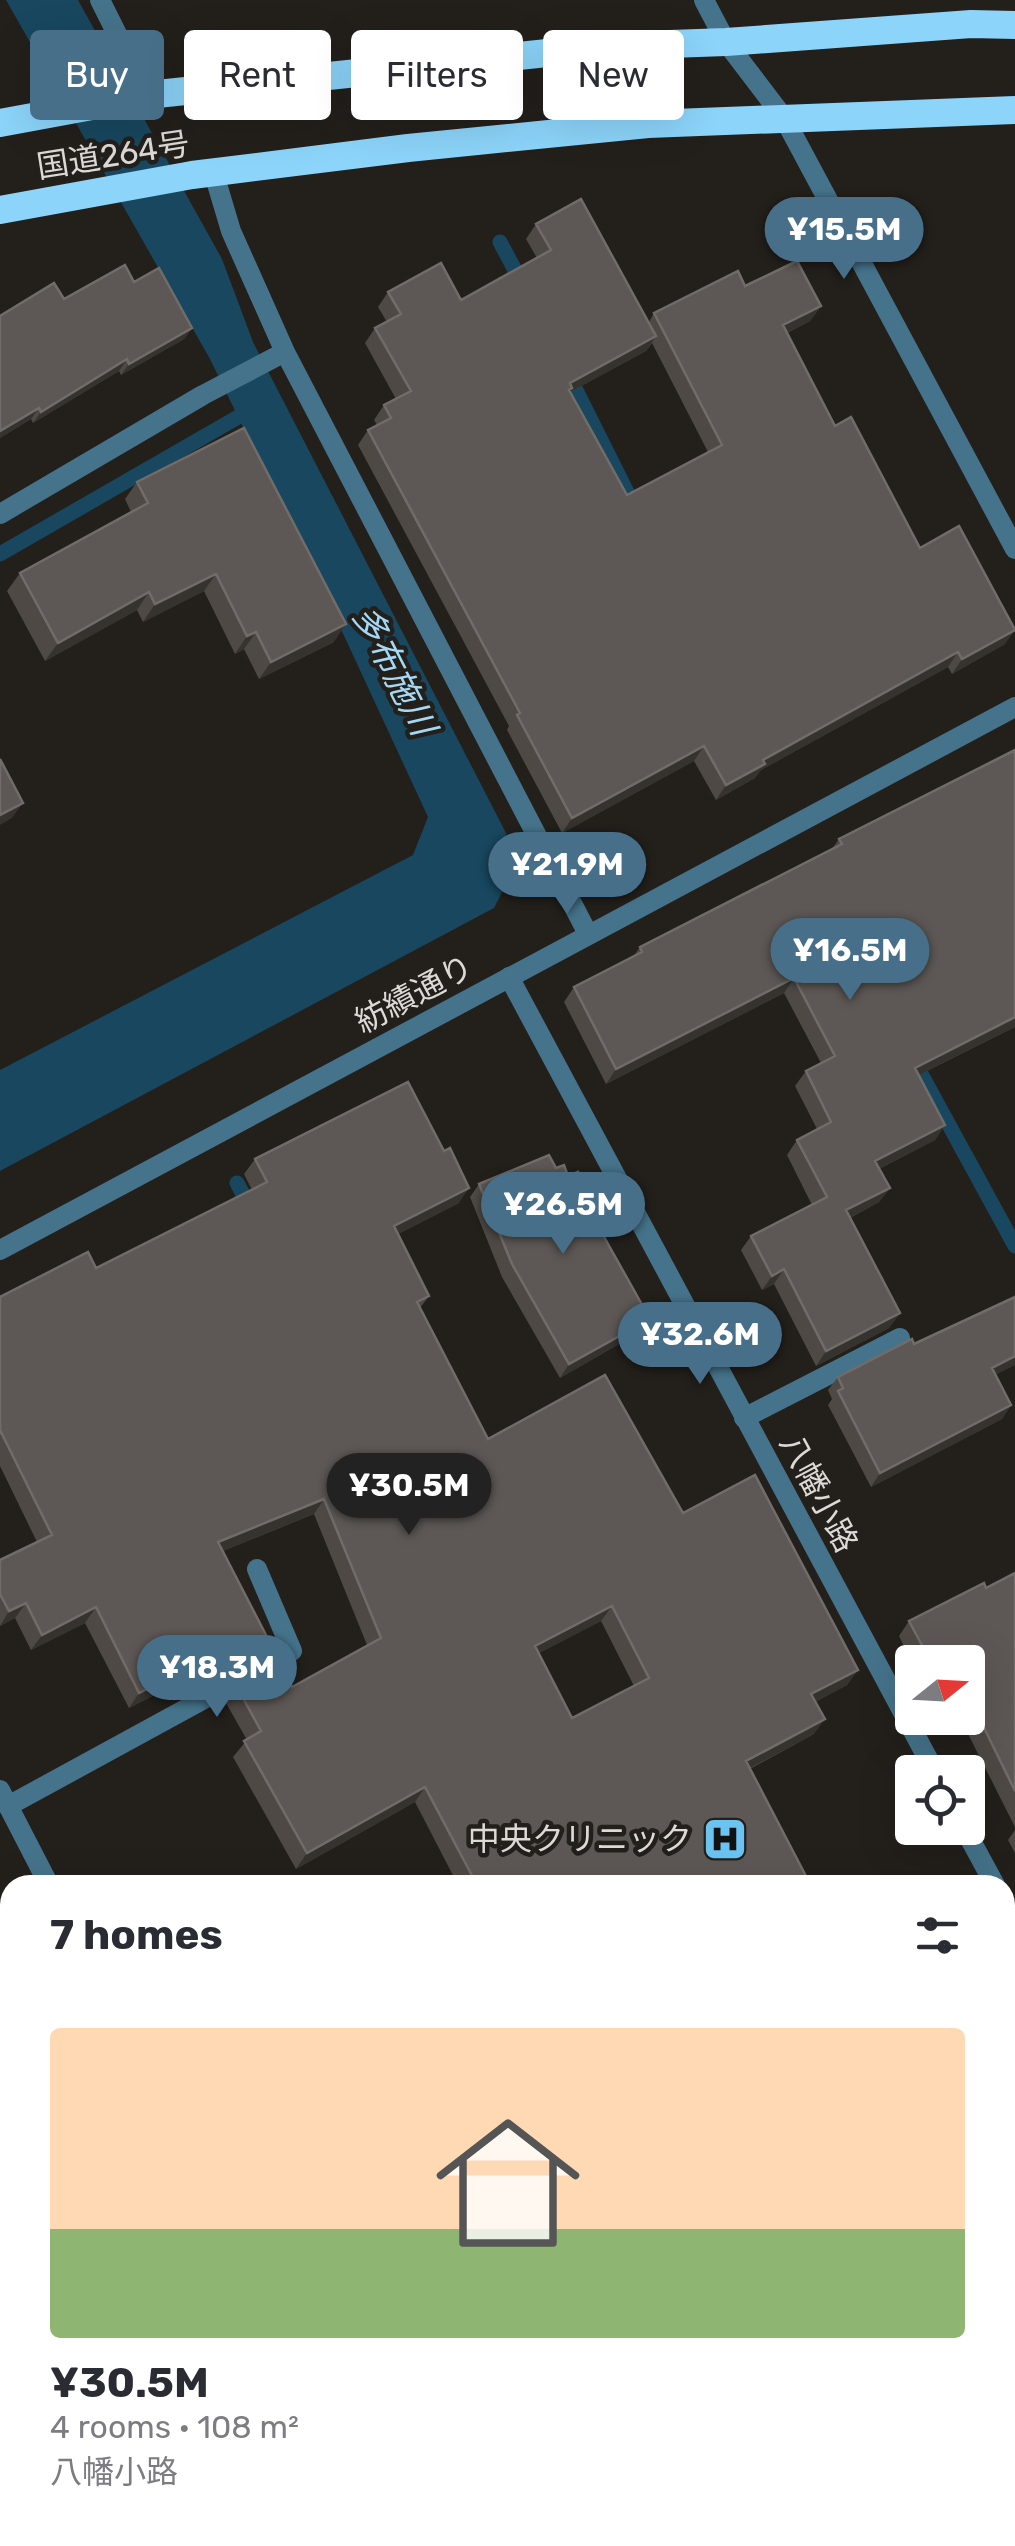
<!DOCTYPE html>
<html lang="en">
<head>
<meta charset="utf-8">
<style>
	body { margin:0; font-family:Rubik,"Noto Sans JP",sans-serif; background:#f7f7f7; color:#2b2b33; height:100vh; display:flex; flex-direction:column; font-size:38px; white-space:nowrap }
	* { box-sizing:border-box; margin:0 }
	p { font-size:32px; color:#7c7c81 }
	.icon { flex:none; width:55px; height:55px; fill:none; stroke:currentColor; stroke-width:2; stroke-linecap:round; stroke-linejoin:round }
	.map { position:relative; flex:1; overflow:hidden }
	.drawer { position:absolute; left:0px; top:1875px; width:1015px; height:672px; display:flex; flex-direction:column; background:#fff; border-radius:30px 30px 0 0; box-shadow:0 10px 40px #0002 }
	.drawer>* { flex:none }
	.hud { position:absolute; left:30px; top:30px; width:955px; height:90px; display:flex; gap:20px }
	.needle { width:65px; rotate:72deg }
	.tools { position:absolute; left:895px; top:1645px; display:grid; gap:20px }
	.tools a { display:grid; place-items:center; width:90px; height:90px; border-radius:10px; background:#fff; box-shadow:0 10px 40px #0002; font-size:50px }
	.price { position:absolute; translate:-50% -85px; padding:0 22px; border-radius:35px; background:#486f89; color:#fff; font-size:32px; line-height:65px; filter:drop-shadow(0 2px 5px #0008) }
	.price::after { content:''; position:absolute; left:50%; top:60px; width:30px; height:22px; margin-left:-15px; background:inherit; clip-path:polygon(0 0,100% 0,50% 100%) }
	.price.active { background:#222; color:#fff }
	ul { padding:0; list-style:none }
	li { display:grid; align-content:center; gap:20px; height:530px; padding:0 50px }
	li span { display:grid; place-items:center; height:310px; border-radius:10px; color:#555 }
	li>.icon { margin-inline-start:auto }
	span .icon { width:180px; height:180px; fill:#fffc; stroke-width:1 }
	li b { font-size:42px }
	h2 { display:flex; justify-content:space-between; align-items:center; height:120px; padding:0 50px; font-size:42px }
	.pill { padding:0 35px; border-radius:10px; background:#fff; box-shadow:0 10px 40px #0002; font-size:35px; line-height:90px }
	.pill.active { background:#486f89; color:#fff }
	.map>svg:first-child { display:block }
	.green { fill:#41270e }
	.water { fill:#18475f }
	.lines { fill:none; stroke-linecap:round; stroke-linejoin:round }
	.stream { stroke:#18475f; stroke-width:15 }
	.minor { stroke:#45738b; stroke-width:20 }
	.tertiary { stroke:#45738b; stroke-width:20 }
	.trunk { stroke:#8cd4fa; stroke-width:28 }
	.wall { fill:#4e4945; fill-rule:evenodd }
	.shaded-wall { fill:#36322e }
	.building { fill:#5d5855; stroke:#716c69; stroke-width:2.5; fill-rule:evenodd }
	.labels { text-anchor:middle; stroke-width:9; stroke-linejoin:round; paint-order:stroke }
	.street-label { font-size:32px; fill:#dcd9d6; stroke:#231f1b }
	.poi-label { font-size:32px; fill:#dcd9d6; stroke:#231f1b; text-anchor:end }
	.water-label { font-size:35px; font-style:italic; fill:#a5d8f5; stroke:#231f1b }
</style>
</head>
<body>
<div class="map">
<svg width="1015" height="2546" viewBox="0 0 1015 2546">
	<rect width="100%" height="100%" fill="#231f1b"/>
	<path class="green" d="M153,2538H347L351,2546H136Z"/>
	<path class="water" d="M6,0H78L222,259L253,342L506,833L514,869L494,908L0,1171V1070L413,855L428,817L346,640L210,359Z"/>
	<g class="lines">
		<path class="stream" d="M500,242L524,287
			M568,374L636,510
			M0,554L252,409
			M913,1059L1015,1246
			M237,1183L251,1210
			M0,2462L10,2482"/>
		<path class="minor" d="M100,0L122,44L157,94
			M704,0L726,42L784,118L1015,549
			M214,174L231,231L285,352L588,934
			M0,514L203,395L285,352
			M509,977L935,1772
			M744,1418L900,1338
			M8,1806L292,1651L257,1569
			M964,1828L995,1885
			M0,2431L10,2426"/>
		<path class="tertiary" d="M0,1250L1015,707
			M0,1790L49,1885
			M385,2538L390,2546"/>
		<path class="trunk" d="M0,123L157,94L614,46L726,42L971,24L1015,25
			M0,210L192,175L408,148L648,124L1015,110"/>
	</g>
	<path class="wall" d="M536,224L649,322L654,313L745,286L821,306L810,321L787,333L835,426L920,548L1005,644L952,674L948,667L761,770L755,778L716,800L694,761L562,833L507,730L509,726L358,445L368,430L377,425L374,420L384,405L396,399L365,343L375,328L387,322L378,307L388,292L461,300L537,258L526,239ZM652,343L708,452L627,495L570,392L646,351Z
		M134,282L192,328L184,339L121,375L119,371L33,423L31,419L0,438V316Z
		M137,482L334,642L259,679L244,649L235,654L204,591L143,622L137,610L45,661L7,591L20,573L131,512L125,499Z
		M1015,750V1027L919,1075L945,1125L935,1140L879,1169L890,1188L879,1202L850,1218L900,1313L889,1328L816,1366L774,1284L762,1290L741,1250L751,1236L812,1205L787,1155L797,1140L817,1129L795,1086L806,1071L821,1063L784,993L606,1084L564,1002L574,987L633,957L640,947L832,849L839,839Z
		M255,1159L459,1203L398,1234L429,1296L420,1308L488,1439L683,1513L858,1670L847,1685L815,1702L814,1734L750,1769L805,1885H458L415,1802L296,1869L233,1757L247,1740L226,1703L237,1687H292L367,1645L314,1514L223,1551L257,1654L213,1679L207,1668L129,1708L85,1623L31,1650L15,1618L0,1626V1560L37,1542L0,1466V1297L96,1268L252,1190L244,1174ZM601,1621L634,1686L572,1718L539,1653Z
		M556,1168L568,1176L603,1235L650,1319L640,1332L560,1378L502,1277L470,1197L479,1184Z
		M914,1344L996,1375L1011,1405L1002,1419L871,1487L828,1405L832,1399L828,1390L838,1377Z
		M1015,1573V1827L960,1718H968V1662L912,1663L899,1636L909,1621L986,1588Z
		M1015,1830V1853L1008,1840Z
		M1005,2029L1015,2049V2336L1005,2316Z
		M0,2077L10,2279L0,2284Z"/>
	<path class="shaded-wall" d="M821,306L810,321L772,340L783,325Z
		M192,328L184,339L121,375L129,364Z
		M656,336L646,351L568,393L570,383Z
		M127,359L119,371L33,423L41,412Z
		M39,408L31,419L0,438V431Z
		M216,574L204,591L143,622L155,604Z
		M149,592L137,610L45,661L58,643Z
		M346,624L334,642L259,679L271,662Z
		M1015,630L1005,644L952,674L962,659Z
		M256,632L244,649L235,654L247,636Z
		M958,652L948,667L761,770L755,778L716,800L726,785L763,760Z
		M704,746L694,761L562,833L572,818Z
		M23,803L12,818L0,825V815Z
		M794,978L784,993L606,1084L616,1069Z
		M1015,1017V1027L905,1082L915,1068Z
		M945,1125L935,1140L865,1176L875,1161Z
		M469,1188L459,1203L384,1241L394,1226Z
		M890,1188L879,1202L836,1225L846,1210Z
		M784,1269L774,1284L762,1290L772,1276Z
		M900,1313L889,1328L816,1366L826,1351Z
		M650,1319L640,1332L560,1378L569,1364Z
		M1015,1356V1365L982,1382L992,1368Z
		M1011,1405L1002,1419L871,1487L880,1473Z
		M324,1499L314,1514L208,1557L218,1542Z
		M26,1603L15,1618L0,1626L9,1611Z
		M612,1606L601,1621L524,1661L535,1646Z
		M96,1607L85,1623L31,1650L42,1635Z
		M268,1639L257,1654L213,1679L223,1663Z
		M218,1653L207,1668L129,1708L139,1693Z
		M858,1670L847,1685L801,1710L811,1694Z
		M825,1719L814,1734L735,1776L746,1761Z
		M425,1787L415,1802L296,1869L307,1853Z
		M1015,1984V1994L1011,1996L1005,2004V1996L1012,1986Z
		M10,2057V2071L5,2070L0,2073V2066L5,2059Z
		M10,2267V2279L0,2284V2278L6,2270Z
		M116,2538H137L119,2546H99Z
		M669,2538H687L671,2546H653Z"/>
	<path class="building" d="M581,199L656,336L570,383L572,388L569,390L627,495L722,445L654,313L738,271L745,286L797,261L821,306L783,325L835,426L851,417L920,548L959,526L1015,630L962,659L958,652L763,760L765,764L726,785L704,746L572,818L517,715L520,713L368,430L391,418L384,405L411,391L375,328L401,314L388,292L441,263L461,300L551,250L536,224Z
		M125,265L134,282L159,268L192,328L129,364L127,359L41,412L39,408L0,431V316L54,283L64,299Z
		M244,428L346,624L271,662L256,632L247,636L216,574L155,604L149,592L58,643L20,573L148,503L137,482Z
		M1015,750V1017L915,1068L945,1125L875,1161L890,1188L846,1210L900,1313L826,1351L784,1269L772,1276L751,1236L827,1197L797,1140L831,1122L806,1071L835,1056L794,978L616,1069L574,987L642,952L640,947L842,844L839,839Z
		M0,759L23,803L0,815Z
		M408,1082L444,1151L450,1148L469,1188L394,1226L429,1296L417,1302L488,1439L605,1375L683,1513L755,1475L858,1670L811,1694L825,1719L746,1761L808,1880L799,1885H477L425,1787L307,1853L244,1741L261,1731L237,1687L280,1664L292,1687L381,1638L324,1499L218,1542L268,1639L223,1663L218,1653L139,1693L96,1607L42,1635L26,1603L9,1611L0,1594V1560L52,1535L1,1432L0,1433V1297L88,1252L96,1268L267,1182L255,1159ZM612,1606L649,1678L572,1718L535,1646Z
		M549,1155L556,1168L564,1165L568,1176L578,1172L603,1235L650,1319L569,1364L512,1264L479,1184Z
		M1015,1297V1356L992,1368L1011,1405L880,1473L838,1391L843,1388L838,1377L912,1339L914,1344Z
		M1015,1573V1791L968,1695V1662H931L909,1621L984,1583L986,1588Z
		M1005,1897L1015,1912V1984L1012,1986L1014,1991L1005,1996Z
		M10,1928V2057L5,2059L0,2067V1934Z
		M1005,2029L1015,2049V2299L1005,2280Z
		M0,2077L10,2084V2267L6,2270L2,2261L0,2262Z
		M10,2463V2538H116L99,2546H80L79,2544L75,2546H0V2468Z
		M499,2538H669L653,2546H482Z
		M803,2538H938L940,2540L929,2546H787Z"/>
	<defs>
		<g id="hospital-square" transform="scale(2.25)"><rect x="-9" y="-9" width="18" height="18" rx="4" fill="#6bc3f2" stroke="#231f1b"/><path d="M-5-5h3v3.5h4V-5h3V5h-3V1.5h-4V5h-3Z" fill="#111"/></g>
	</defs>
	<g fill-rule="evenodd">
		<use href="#hospital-square" x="725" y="1839"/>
	</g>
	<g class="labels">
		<g class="street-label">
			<text transform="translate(113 155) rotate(-9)" y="11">国道264号</text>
			<text transform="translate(414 994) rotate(-28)" y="11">紡績通り</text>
			<text transform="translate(819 1493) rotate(62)" y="11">八幡小路</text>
		</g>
		<g class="poi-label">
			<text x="692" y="1850">中央クリニック</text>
		</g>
		<g class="water-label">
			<text transform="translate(394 670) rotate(63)" y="12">多布施川</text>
		</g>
	</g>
</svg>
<div class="tools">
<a><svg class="needle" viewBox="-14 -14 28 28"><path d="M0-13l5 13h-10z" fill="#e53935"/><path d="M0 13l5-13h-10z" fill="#7c7c81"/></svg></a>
<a><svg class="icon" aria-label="locate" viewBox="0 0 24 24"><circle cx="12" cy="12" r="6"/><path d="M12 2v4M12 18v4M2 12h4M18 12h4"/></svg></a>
</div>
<b class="price" style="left:844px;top:282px">¥15.5M</b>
<b class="price" style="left:567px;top:917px">¥21.9M</b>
<b class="price" style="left:850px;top:1003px">¥16.5M</b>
<b class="price" style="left:563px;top:1257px">¥26.5M</b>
<b class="price" style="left:700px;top:1387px">¥32.6M</b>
<b class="price active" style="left:409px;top:1538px">¥30.5M</b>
<b class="price" style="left:217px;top:1720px">¥18.3M</b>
<div class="hud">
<a class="pill active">Buy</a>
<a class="pill">Rent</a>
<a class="pill">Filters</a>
<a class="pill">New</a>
</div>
<section class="drawer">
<h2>7 homes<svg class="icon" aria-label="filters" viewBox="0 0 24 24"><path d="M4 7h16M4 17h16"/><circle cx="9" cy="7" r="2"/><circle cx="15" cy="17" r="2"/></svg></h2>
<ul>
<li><span style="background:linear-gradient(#ffd9b3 65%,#8fb573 0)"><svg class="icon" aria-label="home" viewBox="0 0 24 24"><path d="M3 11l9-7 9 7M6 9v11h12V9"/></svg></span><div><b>¥30.5M</b><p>4 rooms · 108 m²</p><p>八幡小路</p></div></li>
</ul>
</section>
</div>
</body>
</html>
